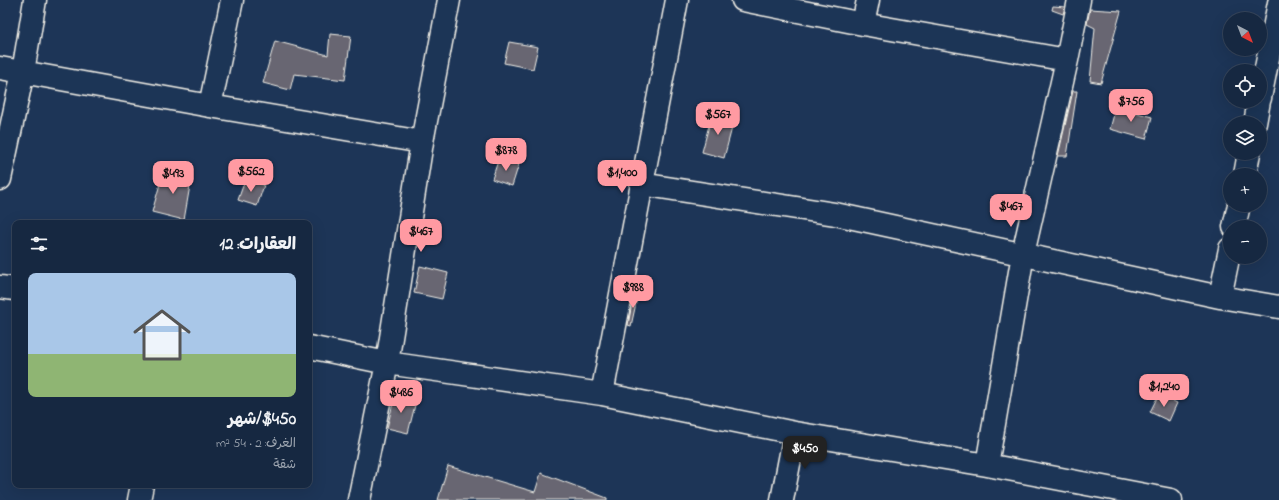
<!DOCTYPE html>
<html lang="ar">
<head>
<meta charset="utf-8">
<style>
	body { margin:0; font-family:"Indie Flower","Playpen Sans Arabic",sans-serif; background:#23344c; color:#f1f3f6; direction:rtl; height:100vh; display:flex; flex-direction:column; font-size:15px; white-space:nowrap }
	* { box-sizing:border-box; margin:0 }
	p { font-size:13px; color:#9ea6b1 }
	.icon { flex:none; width:22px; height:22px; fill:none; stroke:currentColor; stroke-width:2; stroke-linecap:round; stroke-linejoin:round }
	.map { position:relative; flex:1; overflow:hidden; direction:ltr }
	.panel { position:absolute; left:12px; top:220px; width:300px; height:268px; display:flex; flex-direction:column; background:#162841; border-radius:8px; box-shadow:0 4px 16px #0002,0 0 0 1px #35445a; direction:rtl }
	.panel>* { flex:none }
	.needle { width:26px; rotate:138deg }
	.fabs { position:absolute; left:1223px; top:12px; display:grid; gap:8px }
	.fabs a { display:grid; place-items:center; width:44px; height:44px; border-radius:50%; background:#162841; box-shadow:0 4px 16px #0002,0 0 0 1px #35445a; font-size:20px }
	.price { position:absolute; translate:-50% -34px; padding:0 9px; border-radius:8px; background:#ff9aa2; color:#111; font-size:13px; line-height:26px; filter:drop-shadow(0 1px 2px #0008) }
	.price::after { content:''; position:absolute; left:50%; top:24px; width:12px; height:9px; margin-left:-6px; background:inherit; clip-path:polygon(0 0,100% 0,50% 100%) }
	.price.active { background:#222; color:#fff }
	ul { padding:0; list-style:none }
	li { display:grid; align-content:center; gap:8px; height:212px; padding:0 16px }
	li+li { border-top:1px solid #35445a }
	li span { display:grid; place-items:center; height:124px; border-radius:8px; color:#555 }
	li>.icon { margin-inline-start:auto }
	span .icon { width:72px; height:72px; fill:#fffc; stroke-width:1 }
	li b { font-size:17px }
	h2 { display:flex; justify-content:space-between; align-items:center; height:48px; padding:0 16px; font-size:17px }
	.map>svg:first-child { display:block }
	.building { fill:#686672; stroke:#f4f1e8 }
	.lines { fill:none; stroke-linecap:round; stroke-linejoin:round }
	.minor-casing { stroke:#f4f1e8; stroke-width:25 }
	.minor { stroke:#1d3557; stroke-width:22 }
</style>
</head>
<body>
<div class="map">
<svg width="1279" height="500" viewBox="0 0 1279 500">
	<rect width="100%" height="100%" fill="#1d3557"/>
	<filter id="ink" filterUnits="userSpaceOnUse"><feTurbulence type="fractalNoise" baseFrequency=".025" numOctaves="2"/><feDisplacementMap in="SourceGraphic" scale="8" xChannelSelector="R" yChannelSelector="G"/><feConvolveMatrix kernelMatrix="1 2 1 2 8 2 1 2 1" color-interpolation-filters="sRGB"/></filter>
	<g filter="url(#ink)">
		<path class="building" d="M1053,6L1065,7L1063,14L1052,10Z
			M1090,9L1121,11L1101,83L1090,81L1095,28L1087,24Z
			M330,34L351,36L345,80L294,74L290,90L263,83L275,41L328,55Z
			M509,42L538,47L533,69L504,63Z
			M1073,91H1077L1067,156H1058Z
			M1116,107L1152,117L1146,139L1110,129Z
			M712,114L734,120L724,158L702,152Z
			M499,158L519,164L512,186L492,179Z
			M164,170L192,174L184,220L152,212Z
			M245,180L264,185L257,206L238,200Z
			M420,266L448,273L442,299L414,293Z
			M634,293L638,294L631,326L628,325Z
			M1159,394L1177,403L1169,421L1150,412Z
			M395,395L416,401L408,433L387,428Z
			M448,466L535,492L541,473L607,498V500H438Z"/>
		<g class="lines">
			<g class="minor-casing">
				<path id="minor" d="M743,0L863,24L1067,60
					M863,24L868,0
					M0,68L210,106L422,142
					M1260,98L1279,3
					M210,106L232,0
					M1255,123L1259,101
					M1245,175L1249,153
					M0,179L23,72L35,0
					M641,184L835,214L1220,297L1279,307
					M1234,227L1239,205
					M0,287L15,289
					M1220,297L1230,249
					M309,347L387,363L602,394L795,433L987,465L1171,500
					M602,394L677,0
					M987,465L1023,254L1067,60L1079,0
					M139,500L142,485
					M359,500L387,363L422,142L449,0
					M782,500L795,433"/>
			</g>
			<use href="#minor" class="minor"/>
		</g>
	</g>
</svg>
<div class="fabs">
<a><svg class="needle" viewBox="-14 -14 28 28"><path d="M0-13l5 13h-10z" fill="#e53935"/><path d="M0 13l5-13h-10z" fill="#9ea6b1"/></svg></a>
<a><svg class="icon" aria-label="locate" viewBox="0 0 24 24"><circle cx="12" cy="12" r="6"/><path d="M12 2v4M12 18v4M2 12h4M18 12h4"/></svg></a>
<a><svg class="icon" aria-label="layers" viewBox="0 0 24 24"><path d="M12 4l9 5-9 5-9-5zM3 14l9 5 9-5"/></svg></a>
<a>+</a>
<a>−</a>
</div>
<b class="price" style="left:1131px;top:123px">$756</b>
<b class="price" style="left:718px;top:136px">$567</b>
<b class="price" style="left:506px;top:172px">$878</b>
<b class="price" style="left:251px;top:193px">$562</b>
<b class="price" style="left:622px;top:194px">$1,400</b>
<b class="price" style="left:173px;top:195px">$493</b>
<b class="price" style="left:1011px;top:228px">$467</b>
<b class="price" style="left:421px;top:253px">$467</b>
<b class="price" style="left:633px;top:309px">$988</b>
<b class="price" style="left:1164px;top:408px">$1,240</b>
<b class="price" style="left:401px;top:414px">$486</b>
<b class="price active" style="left:805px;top:470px">$450</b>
<section class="panel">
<h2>العقارات: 12<svg class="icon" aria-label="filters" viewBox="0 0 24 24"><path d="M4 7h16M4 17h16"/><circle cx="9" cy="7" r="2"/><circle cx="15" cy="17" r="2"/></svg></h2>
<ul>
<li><span style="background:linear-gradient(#a9c7e8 65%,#8fb573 0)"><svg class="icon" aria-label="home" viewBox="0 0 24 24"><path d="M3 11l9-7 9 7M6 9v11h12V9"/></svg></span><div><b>$450/شهر</b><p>الغرف: 2 · 54 m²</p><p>شقة</p></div></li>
</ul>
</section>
</div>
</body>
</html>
